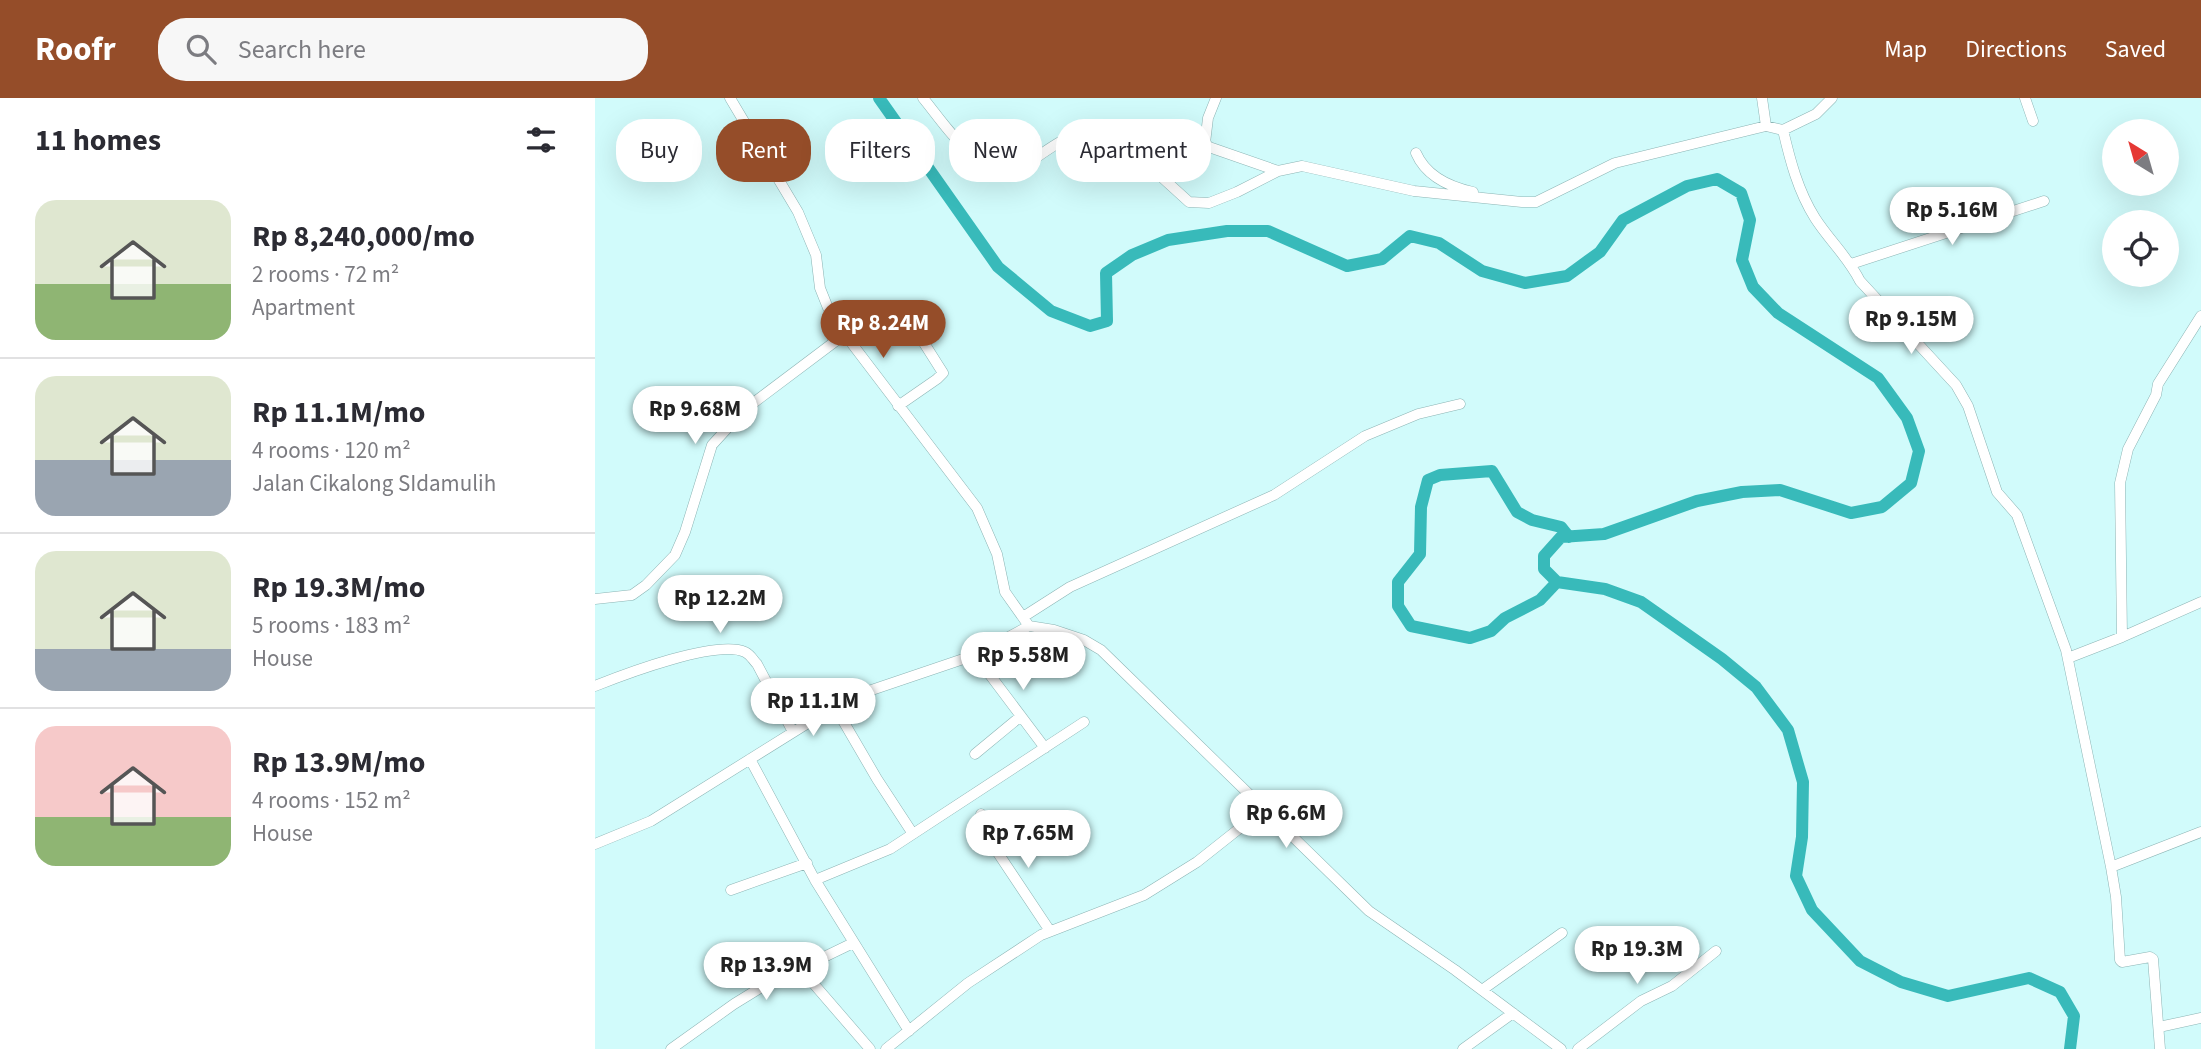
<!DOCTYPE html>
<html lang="en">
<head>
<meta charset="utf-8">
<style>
	body { margin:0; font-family:"Source Sans 3",sans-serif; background:#f7f7f7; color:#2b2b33; height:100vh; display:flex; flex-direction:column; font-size:26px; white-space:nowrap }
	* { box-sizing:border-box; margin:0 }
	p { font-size:23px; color:#7c7c81 }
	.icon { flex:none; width:38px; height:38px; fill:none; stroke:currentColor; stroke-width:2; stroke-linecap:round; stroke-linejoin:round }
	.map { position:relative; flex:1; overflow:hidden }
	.side { display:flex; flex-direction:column; background:#fff; width:595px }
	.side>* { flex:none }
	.top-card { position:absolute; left:21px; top:21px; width:665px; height:63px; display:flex; gap:14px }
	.needle { width:46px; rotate:323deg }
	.tools { position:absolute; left:1507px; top:21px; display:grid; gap:14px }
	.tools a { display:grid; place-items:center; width:77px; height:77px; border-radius:50%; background:#fff; box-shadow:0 7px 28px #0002; font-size:35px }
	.price { position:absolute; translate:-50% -60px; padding:0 16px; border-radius:24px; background:#fff; color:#222; font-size:23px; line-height:46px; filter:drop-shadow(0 2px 4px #0008) }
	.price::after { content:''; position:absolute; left:50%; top:42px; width:21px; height:16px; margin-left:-10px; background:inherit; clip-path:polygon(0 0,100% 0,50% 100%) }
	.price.active { background:#954d29; color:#fff }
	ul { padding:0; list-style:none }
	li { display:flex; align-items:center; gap:21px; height:175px; padding:0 35px }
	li+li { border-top:2px solid #e1e1e2 }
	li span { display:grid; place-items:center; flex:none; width:196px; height:140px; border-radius:21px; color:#555 }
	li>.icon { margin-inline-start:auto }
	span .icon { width:84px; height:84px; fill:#fffc; stroke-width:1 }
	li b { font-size:30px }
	h2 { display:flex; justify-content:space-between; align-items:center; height:84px; padding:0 35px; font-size:30px }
	.tag { padding:0 24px; border-radius:28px; background:#fff; box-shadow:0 7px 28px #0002; font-size:24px; line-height:63px }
	.tag.active { background:#954d29; color:#fff }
	header { display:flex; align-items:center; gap:42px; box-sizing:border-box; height:98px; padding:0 35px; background:#954d29; color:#fff }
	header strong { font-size:33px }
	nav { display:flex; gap:38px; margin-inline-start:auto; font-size:24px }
	.search { width:490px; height:63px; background:#f7f7f7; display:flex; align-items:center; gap:18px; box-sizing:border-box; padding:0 24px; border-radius:28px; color:#7c7c81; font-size:26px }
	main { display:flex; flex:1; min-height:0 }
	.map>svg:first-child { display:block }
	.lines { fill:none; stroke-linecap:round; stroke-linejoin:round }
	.river { stroke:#38baba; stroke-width:12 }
	.minor-casing { stroke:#8cb4b4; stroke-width:11 }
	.minor { stroke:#fff; stroke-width:10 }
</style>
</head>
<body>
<header>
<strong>Roofr</strong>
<div class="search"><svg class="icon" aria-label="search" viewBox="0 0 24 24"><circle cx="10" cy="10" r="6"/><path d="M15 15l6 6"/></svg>Search here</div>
<nav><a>Map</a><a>Directions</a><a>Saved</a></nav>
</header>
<main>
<section class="side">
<h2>11 homes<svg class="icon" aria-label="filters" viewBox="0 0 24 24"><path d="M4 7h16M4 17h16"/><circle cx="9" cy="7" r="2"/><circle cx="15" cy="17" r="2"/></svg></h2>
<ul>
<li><span style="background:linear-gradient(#dfe7d0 60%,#8fb573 0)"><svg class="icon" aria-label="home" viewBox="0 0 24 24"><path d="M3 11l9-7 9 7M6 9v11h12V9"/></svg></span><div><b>Rp 8,240,000/mo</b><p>2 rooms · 72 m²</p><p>Apartment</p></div></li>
<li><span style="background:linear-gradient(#dfe7d0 60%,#9aa5b1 0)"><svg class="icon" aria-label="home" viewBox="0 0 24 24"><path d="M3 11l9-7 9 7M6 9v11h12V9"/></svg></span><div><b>Rp 11.1M/mo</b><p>4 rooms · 120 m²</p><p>Jalan Cikalong SIdamulih</p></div></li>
<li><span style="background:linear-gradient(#dfe7d0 70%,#9aa5b1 0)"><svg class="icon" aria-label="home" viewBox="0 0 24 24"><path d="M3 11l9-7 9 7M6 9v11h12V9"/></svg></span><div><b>Rp 19.3M/mo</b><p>5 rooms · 183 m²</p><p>House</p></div></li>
<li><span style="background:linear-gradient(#f6c9c9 65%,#8fb573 0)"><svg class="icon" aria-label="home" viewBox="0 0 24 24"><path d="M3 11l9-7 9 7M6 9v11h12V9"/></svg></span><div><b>Rp 13.9M/mo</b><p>4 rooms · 152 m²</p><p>House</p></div></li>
</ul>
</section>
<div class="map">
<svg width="1606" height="951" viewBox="0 0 1606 951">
	<rect width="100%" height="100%" fill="#d1fbfb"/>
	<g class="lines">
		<path class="river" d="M284,0L403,169L456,213L495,228L512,223L511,175L537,157L573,142L632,133H673L752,168L787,161L815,138L844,145L887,173L930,185L972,178L1005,154L1028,122L1092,88L1122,81L1146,95L1155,122L1147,162L1158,189L1183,215L1283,280L1312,320L1324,353L1316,385L1287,409L1256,415L1185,392L1147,394L1102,403L1009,436L966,439L949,458V471L962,484L1010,491L1046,504L1127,561L1161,589L1193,632L1208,684L1207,739L1201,778L1217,812L1265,863L1306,884L1353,898L1434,880L1465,894L1479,918L1475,951
			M962,484L945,502L910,520L896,533L875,540L816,528L803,508V484L825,456L826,409L833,382L845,377L897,373L922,414L937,422L966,429L974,439"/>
		<g class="minor-casing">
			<path id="minor" d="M135,0L203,114L221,157L225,190L233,210L258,247L382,410L402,456L410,494L434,528
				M328,0C352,29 385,84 429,68C455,51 483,25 516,33L594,104L614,105L642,94L683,73L707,68L819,93L927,104H941L1020,65L1171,28L1188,32C1195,62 1203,93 1220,120C1234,142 1253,159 1265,183L1361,287L1373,308L1402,394L1422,417L1471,552L1516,769L1521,799L1525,862L1527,864L1555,859L1558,861L1565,951
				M621,0L613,20L610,45L614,49L683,73
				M1167,0L1171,28
				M1430,0L1438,23
				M1188,32L1221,16L1237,0
				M821,55C831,78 855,89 878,94
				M1256,166L1449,103
				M0,501L37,497L51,487L80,457L90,434L117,347L149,312L250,236L302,214L310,215L348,275L342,281L303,308
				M428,519L475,489L679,397L770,338L823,316L865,306
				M1527,539L1525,385L1533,351L1561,297L1563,286L1606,218
				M380,557L450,650
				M1473,560L1527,539L1606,504
				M0,588C30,576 122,541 150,554C156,557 158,562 162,566L198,634
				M240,609L282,681L318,736
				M380,656L426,618
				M155,661L220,782L314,933
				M386,716V726L389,734L455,833
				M0,746L56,723L253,600L380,557L434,528L459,532L489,542L506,552L774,813L860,872L966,951
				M1516,769L1606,734
				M220,782L295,751L489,624
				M136,792L212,765
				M205,870L275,951
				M887,892L967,835
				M1564,929L1606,920
				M76,951L139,906L165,890L258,845
				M291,951L373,885L446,837L549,797L602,764L650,726L668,709
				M868,951L918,915
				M983,951L1046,903L1077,888L1121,853"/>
		</g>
		<use href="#minor" class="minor"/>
	</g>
</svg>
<div class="tools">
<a><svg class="needle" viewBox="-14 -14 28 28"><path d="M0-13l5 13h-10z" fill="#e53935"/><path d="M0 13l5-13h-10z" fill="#7c7c81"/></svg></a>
<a><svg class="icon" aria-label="locate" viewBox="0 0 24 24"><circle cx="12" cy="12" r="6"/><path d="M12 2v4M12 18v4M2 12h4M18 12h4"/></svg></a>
</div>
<b class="price" style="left:1357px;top:149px">Rp 5.16M</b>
<b class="price" style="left:1316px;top:258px">Rp 9.15M</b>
<b class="price active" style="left:288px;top:262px">Rp 8.24M</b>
<b class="price" style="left:100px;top:348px">Rp 9.68M</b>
<b class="price" style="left:125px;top:537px">Rp 12.2M</b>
<b class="price" style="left:428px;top:594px">Rp 5.58M</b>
<b class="price" style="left:218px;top:640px">Rp 11.1M</b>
<b class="price" style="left:691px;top:752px">Rp 6.6M</b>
<b class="price" style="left:433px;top:772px">Rp 7.65M</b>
<b class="price" style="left:1042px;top:888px">Rp 19.3M</b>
<b class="price" style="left:171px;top:904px">Rp 13.9M</b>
<div class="top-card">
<a class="tag">Buy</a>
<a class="tag active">Rent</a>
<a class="tag">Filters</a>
<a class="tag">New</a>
<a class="tag">Apartment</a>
</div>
</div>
</main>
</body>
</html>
